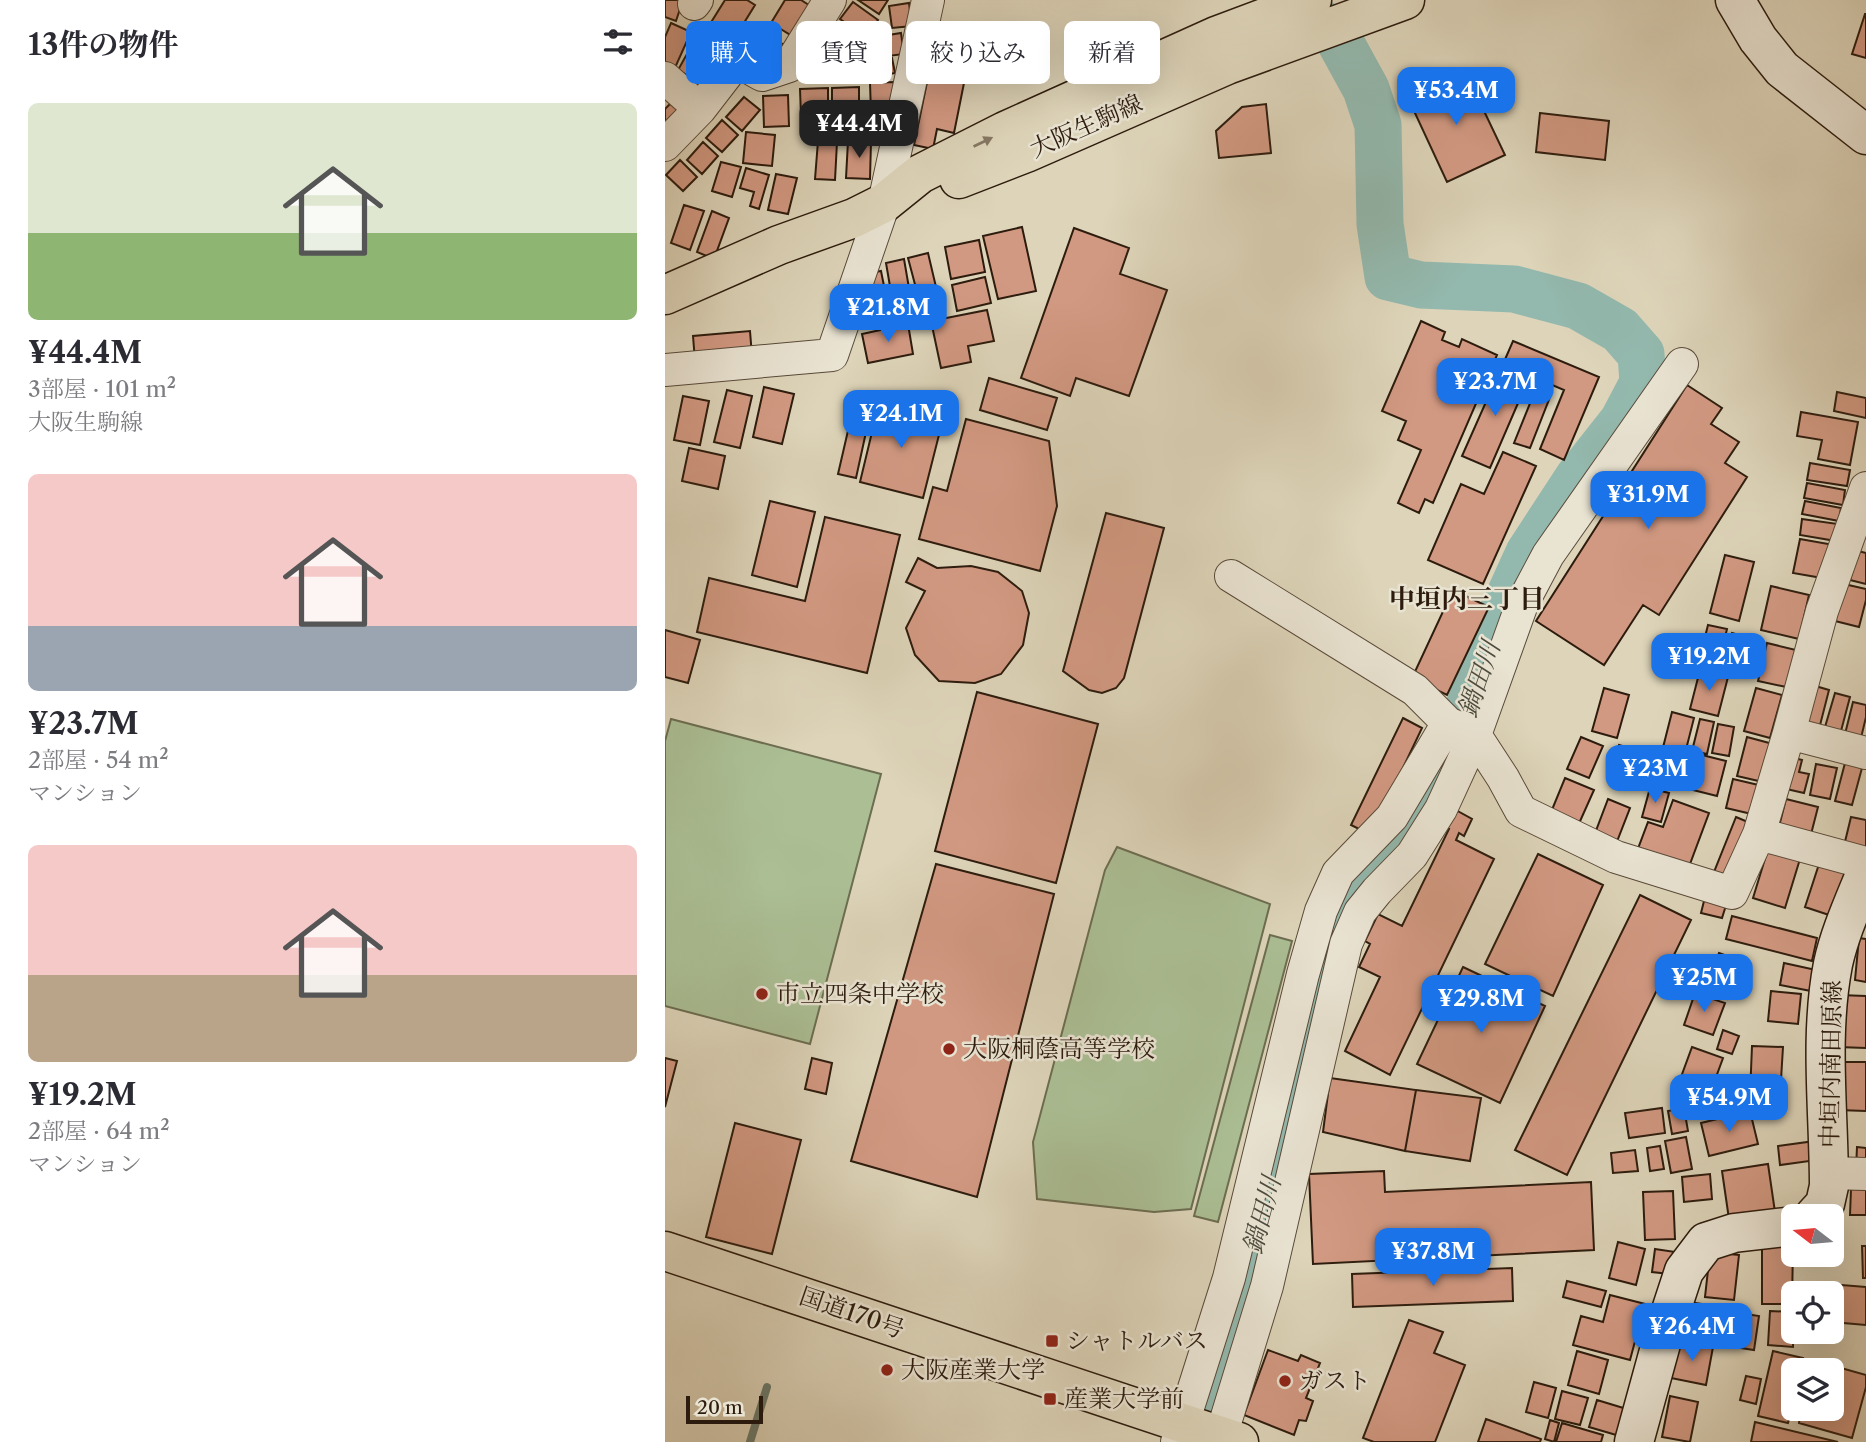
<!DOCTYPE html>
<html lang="ja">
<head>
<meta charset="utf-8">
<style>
	body { margin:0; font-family:"Libre Caslon Text","Noto Serif JP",serif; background:#f2f2f3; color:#2b2b33; height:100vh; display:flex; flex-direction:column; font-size:26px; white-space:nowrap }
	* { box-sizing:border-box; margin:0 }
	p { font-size:23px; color:#7c7c81 }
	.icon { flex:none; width:38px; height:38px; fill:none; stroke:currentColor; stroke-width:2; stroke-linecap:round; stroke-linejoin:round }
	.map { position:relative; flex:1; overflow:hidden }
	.details { display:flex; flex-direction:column; background:#fff; width:665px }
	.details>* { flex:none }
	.top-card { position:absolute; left:21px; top:21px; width:665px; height:63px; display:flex; gap:14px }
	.needle { width:46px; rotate:286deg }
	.buttons { position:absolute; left:1116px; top:1204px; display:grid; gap:14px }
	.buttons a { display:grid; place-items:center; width:63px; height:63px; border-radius:10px; background:#fff; box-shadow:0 7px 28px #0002; font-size:35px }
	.scale { position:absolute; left:21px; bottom:18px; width:77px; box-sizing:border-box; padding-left:7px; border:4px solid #2d1c0e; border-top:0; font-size:19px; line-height:24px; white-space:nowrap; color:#2d1c0e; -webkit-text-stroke:5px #e9e3d2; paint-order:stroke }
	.price { position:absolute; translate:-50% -60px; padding:0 16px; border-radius:14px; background:#1a73e8; color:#fff; font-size:23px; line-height:46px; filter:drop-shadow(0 2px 4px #0008) }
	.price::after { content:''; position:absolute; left:50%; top:42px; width:21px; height:16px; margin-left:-10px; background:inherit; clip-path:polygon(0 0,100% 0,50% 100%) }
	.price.active { background:#222; color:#fff }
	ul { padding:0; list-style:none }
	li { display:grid; align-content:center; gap:14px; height:371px; padding:0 28px }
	li span { display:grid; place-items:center; height:217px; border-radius:10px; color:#555 }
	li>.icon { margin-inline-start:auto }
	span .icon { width:126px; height:126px; fill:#fffc; stroke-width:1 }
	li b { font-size:30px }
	h2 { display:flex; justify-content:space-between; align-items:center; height:84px; padding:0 28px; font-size:30px }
	.pill { padding:0 24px; border-radius:10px; background:#fff; box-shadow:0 7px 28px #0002; font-size:24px; line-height:63px }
	.pill.active { background:#1a73e8; color:#fff }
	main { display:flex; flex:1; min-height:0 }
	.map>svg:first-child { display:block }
	.green { fill:#abbe94; stroke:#6c6d51; stroke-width:2 }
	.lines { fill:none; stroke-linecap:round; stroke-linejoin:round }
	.stream { stroke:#6a7a6d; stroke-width:8 }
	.river { stroke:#93b8ad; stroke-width:47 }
	.building { fill:#d29982; stroke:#2d1c0e; stroke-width:2 }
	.street-casing { stroke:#594a39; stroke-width:34 }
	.secondary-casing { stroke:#2d1c0e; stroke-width:41 }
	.primary-casing { stroke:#2d1c0e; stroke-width:41 }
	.highway-casing { stroke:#2d1c0e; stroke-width:41 }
	.street { stroke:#e9e3d2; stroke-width:32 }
	.secondary { stroke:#e9e3d2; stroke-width:38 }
	.primary { stroke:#ddd4b9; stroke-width:38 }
	.highway { stroke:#ddd4b9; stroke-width:38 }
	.oneway { fill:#857864 }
	.poi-dot { fill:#8f2418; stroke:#e9e3d2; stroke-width:2.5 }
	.labels { text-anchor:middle; stroke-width:5; stroke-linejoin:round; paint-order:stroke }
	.street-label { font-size:24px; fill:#2d1c0e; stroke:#e9e3d2 }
	.poi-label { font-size:24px; fill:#2d1c0e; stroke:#e9e3d2; text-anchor:start }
	.neighbourhood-label { font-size:26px; font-weight:bold; fill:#2d1c0e; stroke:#e9e3d2 }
	.water-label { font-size:26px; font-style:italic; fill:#4c4b3e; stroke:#e9e3d2 }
</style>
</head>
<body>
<main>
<section class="details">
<h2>13件の物件<svg class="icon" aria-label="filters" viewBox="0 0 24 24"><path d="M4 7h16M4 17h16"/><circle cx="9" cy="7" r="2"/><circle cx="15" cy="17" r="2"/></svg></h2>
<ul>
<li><span style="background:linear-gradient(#dfe7d0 60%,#8fb573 0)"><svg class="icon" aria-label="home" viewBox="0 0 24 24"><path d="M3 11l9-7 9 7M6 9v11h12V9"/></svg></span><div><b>¥44.4M</b><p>3部屋 · 101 m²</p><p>大阪生駒線</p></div></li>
<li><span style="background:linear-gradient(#f6c9c9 70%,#9aa5b1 0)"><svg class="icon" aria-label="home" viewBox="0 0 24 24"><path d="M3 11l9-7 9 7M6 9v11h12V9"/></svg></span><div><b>¥23.7M</b><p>2部屋 · 54 m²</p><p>マンション</p></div></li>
<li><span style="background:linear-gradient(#f6c9c9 60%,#b9a48a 0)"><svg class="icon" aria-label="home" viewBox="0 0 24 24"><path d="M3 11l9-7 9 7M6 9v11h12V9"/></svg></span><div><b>¥19.2M</b><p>2部屋 · 64 m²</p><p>マンション</p></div></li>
</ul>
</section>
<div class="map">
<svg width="1201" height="1442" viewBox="0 0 1201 1442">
	<rect width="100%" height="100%" fill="#ddd4b9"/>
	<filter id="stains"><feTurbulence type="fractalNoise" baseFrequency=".00286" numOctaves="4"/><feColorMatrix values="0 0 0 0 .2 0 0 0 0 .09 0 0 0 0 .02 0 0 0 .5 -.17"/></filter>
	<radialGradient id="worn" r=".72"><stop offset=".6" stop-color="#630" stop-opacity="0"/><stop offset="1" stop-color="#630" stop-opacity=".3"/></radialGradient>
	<path class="green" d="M6,719L216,774L145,1044L0,1006V741Z
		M452,847L605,904L526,1209L489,1212L372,1199L368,1142L440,870Z
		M605,935L627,941L553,1222L529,1216Z"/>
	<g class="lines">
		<path class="stream" d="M85,1442L102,1387"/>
		<path class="river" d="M530,1442L597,1222L659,953L681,901L753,816L788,752L838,610L864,553L913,478L958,421L978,383L976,354L955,330L913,306L849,289L756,285L723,277L715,224L713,125L701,89L673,38L629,0"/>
	</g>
	<path class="building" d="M0,0H18L11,21L0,17Z
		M60,0H82L90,5L69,39L45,24Z
		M120,0H136L150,9L132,39L106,23Z
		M193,0H223L214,14Z
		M188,2L213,20L201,37L175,19Z
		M244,3L247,26L227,28L224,6Z
		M1200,14H1201V58L1187,54Z
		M6,23L26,32L9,70L0,66V37Z
		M174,24L199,41L188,58L163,41Z
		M98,29L120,46L104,68L82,51Z
		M236,33L239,54L208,58L205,38Z
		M32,36L47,44L29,79L13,70Z
		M159,45L185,62L173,80L147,62Z
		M52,50L65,59L43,93L30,84Z
		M227,58L230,73L195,80L192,66Z
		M267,58L286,62L283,80L299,83L289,133L272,129L268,149L249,145Z
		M800,71L840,155L782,182L743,98Z
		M230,82L231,113H206L205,83Z
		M194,87V115H167V88Z
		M163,88V115L136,116L135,89Z
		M123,95L124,126L99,127L98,96Z
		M79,97L95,110L77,131L61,117Z
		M9,100L20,110L0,130V109Z
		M601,104L606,153L554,158L551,131L577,107Z
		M875,113L944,121L940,160L871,152Z
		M57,120L73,135L57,152L41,138Z
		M81,132L110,135L107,166L78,163Z
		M153,141L172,142L170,180L150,179Z
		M183,141H206L205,179L181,178Z
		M38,142L53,156L37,174L22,160Z
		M15,160L32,177L18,191L1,175Z
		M56,162L76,167L67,197L47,191Z
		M81,168L104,175L94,209L85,206L89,192L75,188Z
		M111,174L132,178L123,214L103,210Z
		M19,205L39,211L25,250L6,243Z
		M47,211L64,218L49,259L32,252Z
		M357,227L371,291L333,299L318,236Z
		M409,228L464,248L455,274L502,290L464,396L411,378L405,396L356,378Z
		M314,240L320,272L286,279L280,247Z
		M263,253L271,287L252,292L243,258Z
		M239,259L245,294L227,298L221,263Z
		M216,271L221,296L203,299L199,274Z
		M320,277L326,303L292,311L287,285Z
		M265,293L270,313L233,321L228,302Z
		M222,299L227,321L196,327L192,306Z
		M322,310L329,341L303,346L306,362L276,368L266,321Z
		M756,321L780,332L777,340L794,347L797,339L832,355L768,503L760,499L754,513L733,503L756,450L733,440L741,421L717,411Z
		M243,324L248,354L203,363L197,334Z
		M85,331L87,356L30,361L28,336Z
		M848,341L934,377L899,460L875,449L899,390L838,364Z
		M836,368L863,380L825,468L797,456Z
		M324,378L392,398L382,430L315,410Z
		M1022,385L1057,408L1046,424L1074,442L1060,463L1082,477L994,615L978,605L939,665L871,621Z
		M99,387L129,394L117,444L88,437Z
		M62,390L87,396L75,448L49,442Z
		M870,391L885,397L865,448L849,443Z
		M1172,392L1201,398V418L1169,411Z
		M18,396L44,401L35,445L9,440Z
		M191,396L208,400L191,478L173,474Z
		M214,403L278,419L258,498L195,482Z
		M1136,412L1193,422L1185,465L1153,459L1157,440L1132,436Z
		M301,419L384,441L392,506L375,571L254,539L268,487L282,491Z
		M24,448L60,456L53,489L17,481Z
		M838,452L871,466L818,584L763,560L796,484L819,494Z
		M1145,463L1185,470L1182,486L1142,480Z
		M1142,483L1180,490L1178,505L1139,498Z
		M105,501L150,512L132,587L87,575Z
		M1140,501L1176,508L1174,521L1137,514Z
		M441,513L499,528L459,678L451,688L437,693L424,690L398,671Z
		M160,517L235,535L202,673L32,632L44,578L140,601Z
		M1137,519L1173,524L1171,541L1135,535Z
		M1135,539L1169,545L1163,579L1128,573Z
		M1193,551L1201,553V584L1185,580Z
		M1060,555L1089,562L1074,621L1045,613Z
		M253,558L272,568L306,566L333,572L357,591L364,613L358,645L336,674L310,683L274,681L250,655L241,628L260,591L241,582Z
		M1179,584L1201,589V600L1194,627L1170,621Z
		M1106,586L1144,595L1134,639L1096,630Z
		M788,590L824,607L782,695L747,678Z
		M1043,625L1062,629L1053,666L1034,661Z
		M0,630L35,640L23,683L0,677Z
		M1067,633L1084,638L1075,672L1057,667Z
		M1102,643L1135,651L1126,688L1093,681Z
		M1035,670L1063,677L1053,716L1025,709Z
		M1147,685L1164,690L1153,733L1136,729Z
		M939,688L964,695L952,738L927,731Z
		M1091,688L1117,695L1105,738L1079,731Z
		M312,692L433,724L391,883L270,851Z
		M1170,693L1185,697L1176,731L1160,727Z
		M1188,702L1201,705V717L1195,742L1179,738Z
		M1007,712L1029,718L1012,785L990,779Z
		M738,718L757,728L706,835L686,825Z
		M1035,719L1049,722L1042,754L1027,751Z
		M1053,724L1069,727L1064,756L1047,753Z
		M916,737L938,746L924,778L902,769Z
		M1082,737L1108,744L1098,782L1072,776Z
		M954,745L981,753L970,787L943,779Z
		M1033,754L1061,761L1052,796L1024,789Z
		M1125,757L1137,760L1134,772L1144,774L1139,793L1117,788Z
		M1180,763L1197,768L1187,805L1170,801Z
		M1151,764L1172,768L1165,799L1145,795Z
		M900,778L929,790L912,828L884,817Z
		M1068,779L1098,786L1091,815L1061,808Z
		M985,788L1004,793L996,822L977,817Z
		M943,799L965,808L951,844L929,836Z
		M1121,799L1153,807L1144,842L1112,834Z
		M1008,800L1044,813L1022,872L971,854L983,822L998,827Z
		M789,809L807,819L799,836L794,833L791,840L829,859L725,1075L680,1051L715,977L694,967L705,944L700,941L713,914L737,926L784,829L780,827Z
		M1071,817L1090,825L1066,885L1047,877Z
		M1186,817L1201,820V848L1178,850Z
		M1103,849L1135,859L1120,908L1088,898Z
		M873,854L938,885L888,996L820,964Z
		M1156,858L1186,867L1170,917L1140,907Z
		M271,864L389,894L312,1197L186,1161Z
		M1041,893L1063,899L1057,918L1036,913Z
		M975,895L1026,920L902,1175L850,1150Z
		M1067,916L1152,938L1147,961L1061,939Z
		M1194,938L1201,939V982L1190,980Z
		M1054,953L1076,961L1062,999L1040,990Z
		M1119,963L1151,970L1146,991L1115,985Z
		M798,967L880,1006L835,1103L752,1064Z
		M1106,991L1136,994L1133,1024L1103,1021Z
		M1030,993L1060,1003L1048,1035L1019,1025Z
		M1174,995L1201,996V1048L1173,1047Z
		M1058,1030L1074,1036L1067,1054L1052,1049Z
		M1087,1046L1118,1047L1115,1096L1085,1095Z
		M1027,1047L1058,1058L1043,1099L1012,1088Z
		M0,1058L12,1061L0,1107Z
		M147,1058L167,1063L161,1094L140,1089Z
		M1174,1062H1201V1111L1173,1110Z
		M665,1078L751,1090L740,1151L658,1132Z
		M751,1090L816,1098L805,1161L740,1151Z
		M997,1108L1000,1133L964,1138L960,1113Z
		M1019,1108L1023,1131L1007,1134L1003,1111Z
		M1085,1111L1093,1144L1044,1156L1036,1123Z
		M70,1123L136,1140L107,1254L41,1237Z
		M1021,1137L1027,1169L1006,1173L1000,1141Z
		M1150,1141L1152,1160L1115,1165L1113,1146Z
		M995,1146L999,1169L985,1171L982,1148Z
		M1192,1147L1201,1148V1169H1191Z
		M970,1150L973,1171L948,1173L946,1153Z
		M1103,1164L1111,1219L1065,1226L1057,1171Z
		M719,1171L720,1192L926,1182L929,1250L648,1264L644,1174Z
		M1045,1174L1047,1199L1019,1202L1017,1177Z
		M1186,1189L1201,1190V1215H1185Z
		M1008,1191L1010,1239L980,1240L978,1192Z
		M953,1242L980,1249L971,1285L944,1278Z
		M1097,1246H1128L1127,1304H1097Z
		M1197,1246H1201V1278H1198Z
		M990,1249L1017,1253L1014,1275L987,1272Z
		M1045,1252L1074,1255L1069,1300L1040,1297Z
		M847,1268L848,1301L688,1307L687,1274Z
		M902,1281L941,1291L936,1307L898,1297Z
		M1164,1284L1201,1287V1325L1167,1322V1293H1163Z
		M945,1295L992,1307L987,1322L976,1319L965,1360L908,1345L916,1316L938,1322Z
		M1030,1303L1059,1307L1054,1342L1025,1338Z
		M1105,1311L1129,1312L1128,1347L1103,1345Z
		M1074,1313L1094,1316L1089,1350L1069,1347Z
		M744,1320L778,1332L769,1353L800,1365L770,1442H709L698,1438Z
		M1014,1340L1048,1347L1041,1385L1006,1378Z
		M603,1350L633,1361L636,1355L655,1363L641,1398L648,1401L641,1421L634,1420L629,1435L579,1415Z
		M912,1351L943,1360L934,1394L903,1385Z
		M1108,1351L1138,1358L1135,1370H1129V1399L1123,1423L1093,1416Z
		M1169,1366L1201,1375V1387L1187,1438L1134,1423L1136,1412L1151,1415L1152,1409H1167Z
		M1081,1376L1096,1379L1091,1404L1075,1400Z
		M869,1382L891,1388L883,1418L861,1412Z
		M897,1391L923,1398L915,1425L890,1419Z
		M1005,1396L1033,1402L1025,1442L997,1437Z
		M932,1400L965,1410L958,1437L924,1427Z
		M821,1419L876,1439L875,1442H813Z
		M885,1420L894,1423L889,1442L880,1439Z
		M1090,1422L1173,1442H1086Z
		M897,1423L938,1435L936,1442H891Z"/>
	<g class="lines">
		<g class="street-casing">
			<path id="street" d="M29,4L32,0
				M0,78L35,109
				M0,145L35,109L72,61L97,75L124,66L165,0
				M0,370L167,355L219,203L263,0
				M566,576L750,690L783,723L810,735L838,778L856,811L951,857L1067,893L1094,834L1124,733L1201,753
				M1124,733L1157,611L1201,488
				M1094,834L1201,863
				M1164,1173L1201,1174
				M556,1436L602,1286L681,944L695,912L712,891L747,855L776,809L810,735L857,604L883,555L1017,364
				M512,1442L564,1278L638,974L656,911L673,873L727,817L783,723"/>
		</g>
		<g class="secondary-casing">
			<path id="secondary" d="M1070,0L1093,39L1117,69L1201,135
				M1149,1216L1160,1204L1164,1186C1164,1113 1154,1036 1168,964C1175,932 1189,902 1201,872
				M969,1442L1000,1329L1019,1271L1041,1242L1069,1233L1129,1226"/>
		</g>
		<g class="primary-casing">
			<path id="primary" d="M294,179L361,153L562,65L740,0
				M0,295L114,245L189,218L219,203L255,174L340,131L551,36L647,0"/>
		</g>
		<g class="highway-casing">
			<path id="highway" d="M0,1251L574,1442"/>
		</g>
		<use href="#street" class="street"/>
		<use href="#secondary" class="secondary"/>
		<use href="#primary" class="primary"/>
		<use href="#highway" class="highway"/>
	</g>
	<defs><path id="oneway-solid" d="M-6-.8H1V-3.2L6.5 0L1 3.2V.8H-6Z" transform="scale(1.75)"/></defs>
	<use class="oneway" href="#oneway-solid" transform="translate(318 142) rotate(-26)"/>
	<g class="poi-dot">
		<circle cx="97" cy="994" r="7"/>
		<circle cx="284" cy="1049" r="7"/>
		<rect x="380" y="1334" width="14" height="14" rx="3.5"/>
		<circle cx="222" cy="1370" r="7"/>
		<circle cx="620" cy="1381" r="7"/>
		<rect x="378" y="1392" width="14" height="14" rx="3.5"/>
	</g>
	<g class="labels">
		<g class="street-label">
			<text transform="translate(421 126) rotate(-24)" y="8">大阪生駒線</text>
			<text transform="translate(1166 1064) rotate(-89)" y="8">中垣内南田原線</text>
			<text transform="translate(187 1313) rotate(19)" y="8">国道170号</text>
		</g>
		<g class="poi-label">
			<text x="111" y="1002">市立四条中学校</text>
			<text x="298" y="1057">大阪桐蔭高等学校</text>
			<text x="401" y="1349">シャトルバス</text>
			<text x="236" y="1378">大阪産業大学</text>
			<text x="634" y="1389">ガスト</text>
			<text x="399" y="1407">産業大学前</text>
		</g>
		<g class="neighbourhood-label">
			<text x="802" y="608">中垣内三丁目</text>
		</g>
		<g class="water-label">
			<text transform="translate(814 679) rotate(-71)" y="9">鍋田川</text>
			<text transform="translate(597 1215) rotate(-75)" y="9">鍋田川</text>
		</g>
	</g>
	<rect width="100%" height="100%" filter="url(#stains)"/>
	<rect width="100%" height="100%" fill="url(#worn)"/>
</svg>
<div class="buttons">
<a><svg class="needle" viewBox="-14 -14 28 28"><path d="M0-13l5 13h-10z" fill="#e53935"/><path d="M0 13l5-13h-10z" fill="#7c7c81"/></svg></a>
<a><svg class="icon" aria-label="locate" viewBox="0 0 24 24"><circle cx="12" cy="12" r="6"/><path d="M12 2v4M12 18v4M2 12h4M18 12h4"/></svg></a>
<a><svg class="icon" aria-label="layers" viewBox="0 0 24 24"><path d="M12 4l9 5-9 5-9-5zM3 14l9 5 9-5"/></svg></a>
</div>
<div class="scale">20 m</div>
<b class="price" style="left:791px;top:127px">¥53.4M</b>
<b class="price active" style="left:194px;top:160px">¥44.4M</b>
<b class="price" style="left:223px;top:344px">¥21.8M</b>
<b class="price" style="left:830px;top:418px">¥23.7M</b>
<b class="price" style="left:236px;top:450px">¥24.1M</b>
<b class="price" style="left:983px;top:531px">¥31.9M</b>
<b class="price" style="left:1044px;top:693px">¥19.2M</b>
<b class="price" style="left:990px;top:805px">¥23M</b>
<b class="price" style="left:1039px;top:1014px">¥25M</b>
<b class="price" style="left:816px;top:1035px">¥29.8M</b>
<b class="price" style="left:1064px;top:1134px">¥54.9M</b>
<b class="price" style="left:768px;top:1288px">¥37.8M</b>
<b class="price" style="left:1027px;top:1363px">¥26.4M</b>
<div class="top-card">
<a class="pill active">購入</a>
<a class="pill">賃貸</a>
<a class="pill">絞り込み</a>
<a class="pill">新着</a>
</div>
</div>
</main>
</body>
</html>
